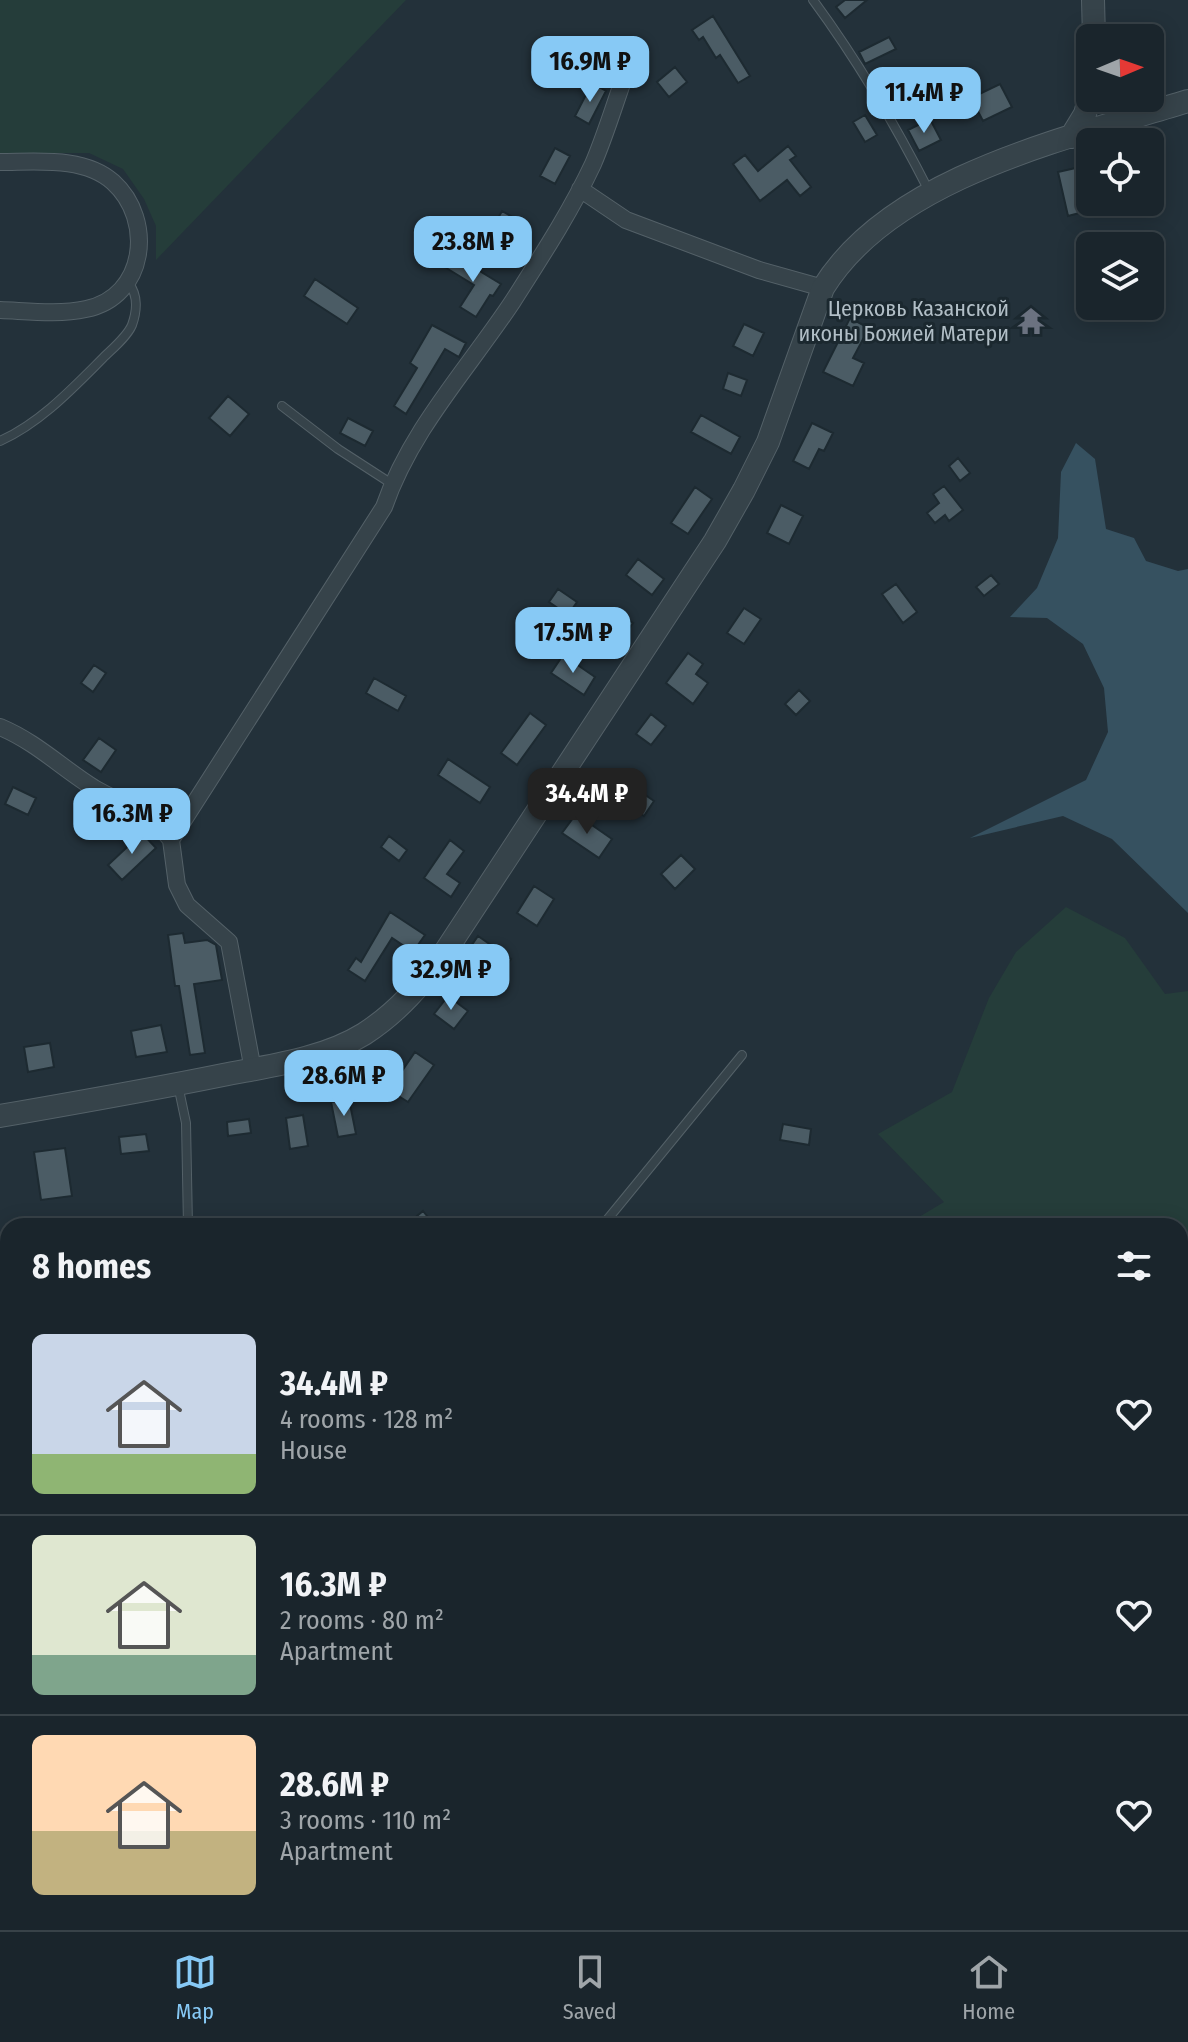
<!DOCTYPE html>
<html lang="en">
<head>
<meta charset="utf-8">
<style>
	body { margin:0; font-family:"Fira Sans Condensed",sans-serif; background:#232d34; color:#f1f3f6; height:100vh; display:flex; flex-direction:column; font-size:30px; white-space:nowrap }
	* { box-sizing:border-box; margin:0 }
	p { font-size:26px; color:#9fa5a9 }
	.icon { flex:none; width:44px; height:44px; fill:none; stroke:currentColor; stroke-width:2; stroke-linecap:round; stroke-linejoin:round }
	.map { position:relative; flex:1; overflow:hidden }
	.sheet { position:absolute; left:0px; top:1218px; width:1188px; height:712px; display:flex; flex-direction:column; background:#1a252c; border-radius:24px 24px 0 0; box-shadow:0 4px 20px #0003,0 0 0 2px #384248 }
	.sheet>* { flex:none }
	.needle { width:52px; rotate:88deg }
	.controls { position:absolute; left:1076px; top:24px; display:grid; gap:16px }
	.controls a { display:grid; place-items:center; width:88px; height:88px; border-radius:12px; background:#1a252c; box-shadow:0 4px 20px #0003,0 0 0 2px #384248; font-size:40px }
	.price { position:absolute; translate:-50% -68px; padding:0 18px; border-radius:16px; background:#87c9f5; color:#111; font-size:26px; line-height:52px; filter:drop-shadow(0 2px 4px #0008) }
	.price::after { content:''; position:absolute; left:50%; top:48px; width:24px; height:18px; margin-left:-12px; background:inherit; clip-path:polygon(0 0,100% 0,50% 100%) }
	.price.current { background:#222; color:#fff }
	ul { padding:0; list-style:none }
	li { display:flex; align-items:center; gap:24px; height:200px; padding:0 32px }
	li+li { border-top:2px solid #384248 }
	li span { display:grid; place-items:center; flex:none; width:224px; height:160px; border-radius:12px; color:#555 }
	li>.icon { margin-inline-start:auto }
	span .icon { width:96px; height:96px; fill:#fffc; stroke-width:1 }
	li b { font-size:34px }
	h2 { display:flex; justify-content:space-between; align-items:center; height:96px; padding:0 32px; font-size:34px }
	.dock { display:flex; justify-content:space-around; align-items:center; height:112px; border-top:2px solid #384248; background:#1a252c; font-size:22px; color:#9fa5a9 }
	.dock a { display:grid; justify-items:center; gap:4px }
	.dock .current { color:#87c9f5 }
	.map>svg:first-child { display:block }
	.green { fill:#253d3a }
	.water { fill:#365160 }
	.building { fill:#4b5c65; stroke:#1d2a31; stroke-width:2 }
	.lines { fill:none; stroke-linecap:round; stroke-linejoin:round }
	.service-casing { stroke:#546168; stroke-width:10 }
	.minor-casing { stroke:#546168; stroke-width:18 }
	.tertiary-casing { stroke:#546168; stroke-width:24 }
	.service { stroke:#36434a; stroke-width:8 }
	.minor { stroke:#36434a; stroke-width:16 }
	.tertiary { stroke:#36434a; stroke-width:22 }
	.labels { text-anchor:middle; stroke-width:6; stroke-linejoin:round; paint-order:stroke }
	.poi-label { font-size:22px; fill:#b1bec6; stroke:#1b282f; text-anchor:end }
</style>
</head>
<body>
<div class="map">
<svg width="1188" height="1930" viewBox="0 0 1188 1930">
	<rect width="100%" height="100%" fill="#23313a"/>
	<path class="green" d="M0,0H406L156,260V226L144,199L123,169L89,153H0Z
		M1066,907L1125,938L1165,994L1188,991V1294L1185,1296L1180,1312V1226H904L944,1202L878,1134L952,1092L989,998L1016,952Z
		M0,1385L8,1386V1532L0,1529Z"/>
	<path class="water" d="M1076,443L1095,459L1106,529L1134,538L1146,561L1178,571L1188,569V913L1112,839L1063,816L970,838L1086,780L1108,732L1104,688L1083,644L1047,618L1010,617L1037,588L1058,538L1061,472Z
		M1188,1485V1733L1180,1735V1490Z
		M0,1593L8,1594V1776L0,1774Z"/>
	<path class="building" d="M845,0H867L845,18L836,7Z
		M713,16L750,76L738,83L720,55L716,58L703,37L699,40L692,30Z
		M889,37L896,49L865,64L859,52Z
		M675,67L687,82L669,97L657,82Z
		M592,83L606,91L589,124L575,116Z
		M1000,84L1012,107L983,121L971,98Z
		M865,115L877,135L865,142L853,122Z
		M930,119L941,140L919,151L908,130Z
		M788,146L796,156L790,160L811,187L800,196L787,180L760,201L733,164L745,155L758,171Z
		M555,148L570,156L555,184L540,176Z
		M1080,167L1091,210L1068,216L1058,172Z
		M502,211L518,220L502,247L487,238Z
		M450,253L501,284L493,296L490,295L476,317L460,307L474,285L443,266Z
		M315,279L358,308L347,324L304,296Z
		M850,318L869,328L853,358L864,363L853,386L823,372Z
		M744,324L764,333L753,356L733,346Z
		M432,325L466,343L459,357L445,349L406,414L394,406L417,368L410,363Z
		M728,373L747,380L741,396L723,389Z
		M228,396L249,414L230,436L209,418Z
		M701,415L740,437L731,454L691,432Z
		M348,418L373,431L365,446L340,433Z
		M812,423L833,433L824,451L819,449L809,469L793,461Z
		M958,458L970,473L960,481L949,466Z
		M944,486L963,510L949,521L945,515L935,523L927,513L939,503L933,494Z
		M695,487L712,499L688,534L671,523Z
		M781,505L803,516L789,544L767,533Z
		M638,559L664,579L652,595L626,575Z
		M991,575L999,584L984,596L976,587Z
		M896,584L917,612L903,623L882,594Z
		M558,589L577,602L568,615L549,602Z
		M744,608L761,619L744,644L727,633Z
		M613,609L633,623L622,638L602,624Z
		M688,653L703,664L696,674L708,683L693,704L666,683Z
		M563,655L595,677L584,695L551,673Z
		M94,665L106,673L93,692L81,683Z
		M374,678L406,696L398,711L366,693Z
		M799,690L810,701L796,715L785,704Z
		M530,713L546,725L517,765L501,753Z
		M651,714L666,726L651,745L636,734Z
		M99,738L116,750L101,772L83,760Z
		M448,759L490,787L480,803L438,775Z
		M625,781L654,801L644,816L615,795Z
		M13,787L36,798L28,815L5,804Z
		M576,814L612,839L599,858L562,833Z
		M142,833L156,848L122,880L108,865Z
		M389,836L407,850L399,861L381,847Z
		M450,840L464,851L447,874L460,883L451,897L424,878Z
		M681,855L695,869L675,889L661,874Z
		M534,886L554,899L537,926L517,913Z
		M390,912L425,935L413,952L392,938L365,981L348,970L356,958L361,962Z
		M183,933L185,943L207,940L216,945L222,980L194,984L205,1053L190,1055L179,986H175L168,935Z
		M478,936L511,959L493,985L490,983L487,988L475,980L478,974L460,962Z
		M448,996L468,1011L454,1029L434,1014Z
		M161,1025L167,1052L136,1057L131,1031Z
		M50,1043L54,1067L28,1072L24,1047Z
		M415,1052L434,1065L408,1102L389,1090Z
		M349,1099L356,1134L338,1137L331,1102Z
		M303,1115L308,1146L290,1149L286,1118Z
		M249,1119L251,1133L228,1136L227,1122Z
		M783,1124L811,1129L809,1145L780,1140Z
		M146,1134L149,1151L121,1154L119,1137Z
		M65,1148L72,1196L41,1200L34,1152Z
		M423,1211L435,1226H405Z"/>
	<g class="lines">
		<g class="service-casing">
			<path id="service" d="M813,0C858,61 896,126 930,193
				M282,406L338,449L392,484
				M0,441C40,423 72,389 103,358C112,349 127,337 132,325C137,311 138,295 129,284
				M178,1085L186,1123L188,1226
				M602,1226L742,1055"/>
		</g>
		<g class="minor-casing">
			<path id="minor" d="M0,162C36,162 84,156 113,182C155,220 146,297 86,309C59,315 27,311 0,310
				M580,189L626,220L759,270L823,288
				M0,727C36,742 62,768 94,788C122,804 151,813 171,840
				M253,1070L229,942L187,905L177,885L171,840L384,507C411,429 468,369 513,301C541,257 571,211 593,164C605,136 614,106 624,78
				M1180,1765L1188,1763
				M741,1930L757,1922"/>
		</g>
		<g class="tertiary-casing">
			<path id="tertiary" d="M1093,0L1094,38
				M1071,137L1085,114L1090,95
				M0,1116C75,1103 149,1090 223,1075C269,1066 324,1059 364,1034C398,1012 422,984 445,952L715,541L744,490L768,442L823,288C892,176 1069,138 1188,101"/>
		</g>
		<use href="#service" class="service"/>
		<use href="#minor" class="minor"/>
		<use href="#tertiary" class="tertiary"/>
	</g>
	<defs>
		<g id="temple-bare" transform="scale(2.16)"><path d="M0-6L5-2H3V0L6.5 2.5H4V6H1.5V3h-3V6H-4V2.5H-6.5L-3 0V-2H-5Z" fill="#6b7280" stroke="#1b282f" stroke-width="2.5" paint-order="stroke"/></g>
	</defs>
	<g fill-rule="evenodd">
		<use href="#temple-bare" x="1031" y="321"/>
	</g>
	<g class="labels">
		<g class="poi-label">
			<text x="1009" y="316">Церковь Казанской<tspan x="1009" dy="25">иконы Божией Матери</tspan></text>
		</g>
	</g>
</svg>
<div class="controls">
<a><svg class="needle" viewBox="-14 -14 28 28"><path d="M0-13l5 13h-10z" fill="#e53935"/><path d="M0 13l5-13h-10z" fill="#9fa5a9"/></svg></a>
<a><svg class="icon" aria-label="locate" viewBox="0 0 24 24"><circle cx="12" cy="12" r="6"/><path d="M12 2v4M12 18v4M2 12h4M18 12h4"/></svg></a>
<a><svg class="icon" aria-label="layers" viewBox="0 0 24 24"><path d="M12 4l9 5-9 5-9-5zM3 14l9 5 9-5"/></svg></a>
</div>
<b class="price" style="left:590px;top:104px">16.9M ₽</b>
<b class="price" style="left:924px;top:135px">11.4M ₽</b>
<b class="price" style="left:473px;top:284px">23.8M ₽</b>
<b class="price" style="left:573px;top:675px">17.5M ₽</b>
<b class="price current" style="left:587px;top:836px">34.4M ₽</b>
<b class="price" style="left:132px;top:856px">16.3M ₽</b>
<b class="price" style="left:451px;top:1012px">32.9M ₽</b>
<b class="price" style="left:344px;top:1118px">28.6M ₽</b>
<section class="sheet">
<h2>8 homes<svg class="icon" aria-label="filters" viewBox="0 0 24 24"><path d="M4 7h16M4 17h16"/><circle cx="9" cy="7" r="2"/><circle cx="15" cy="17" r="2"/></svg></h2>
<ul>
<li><span style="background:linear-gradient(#c9d6e8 75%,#8fb573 0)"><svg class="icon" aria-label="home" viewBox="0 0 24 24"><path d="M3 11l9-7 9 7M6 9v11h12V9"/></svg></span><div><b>34.4M ₽</b><p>4 rooms · 128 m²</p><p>House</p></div><svg class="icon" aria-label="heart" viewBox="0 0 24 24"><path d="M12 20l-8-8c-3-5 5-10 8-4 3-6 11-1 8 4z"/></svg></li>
<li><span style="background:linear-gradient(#dfe7d0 75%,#7fa58c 0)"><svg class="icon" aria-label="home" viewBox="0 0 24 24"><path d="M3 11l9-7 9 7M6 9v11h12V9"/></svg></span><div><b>16.3M ₽</b><p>2 rooms · 80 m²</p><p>Apartment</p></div><svg class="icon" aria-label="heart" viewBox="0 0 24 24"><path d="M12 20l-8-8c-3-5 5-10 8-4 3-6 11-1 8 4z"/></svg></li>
<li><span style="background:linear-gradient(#ffd9b3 60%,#c2b280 0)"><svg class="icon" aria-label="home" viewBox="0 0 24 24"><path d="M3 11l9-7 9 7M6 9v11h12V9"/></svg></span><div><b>28.6M ₽</b><p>3 rooms · 110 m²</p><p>Apartment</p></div><svg class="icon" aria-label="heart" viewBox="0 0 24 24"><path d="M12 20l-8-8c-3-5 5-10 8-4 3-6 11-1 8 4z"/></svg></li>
</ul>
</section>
</div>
<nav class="dock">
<a class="current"><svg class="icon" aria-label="map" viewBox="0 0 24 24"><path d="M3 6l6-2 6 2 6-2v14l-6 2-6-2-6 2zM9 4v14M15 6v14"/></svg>Map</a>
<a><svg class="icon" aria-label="saved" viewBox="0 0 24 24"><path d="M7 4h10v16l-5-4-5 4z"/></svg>Saved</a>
<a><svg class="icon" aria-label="home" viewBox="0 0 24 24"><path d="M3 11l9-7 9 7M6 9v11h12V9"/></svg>Home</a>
</nav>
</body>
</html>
